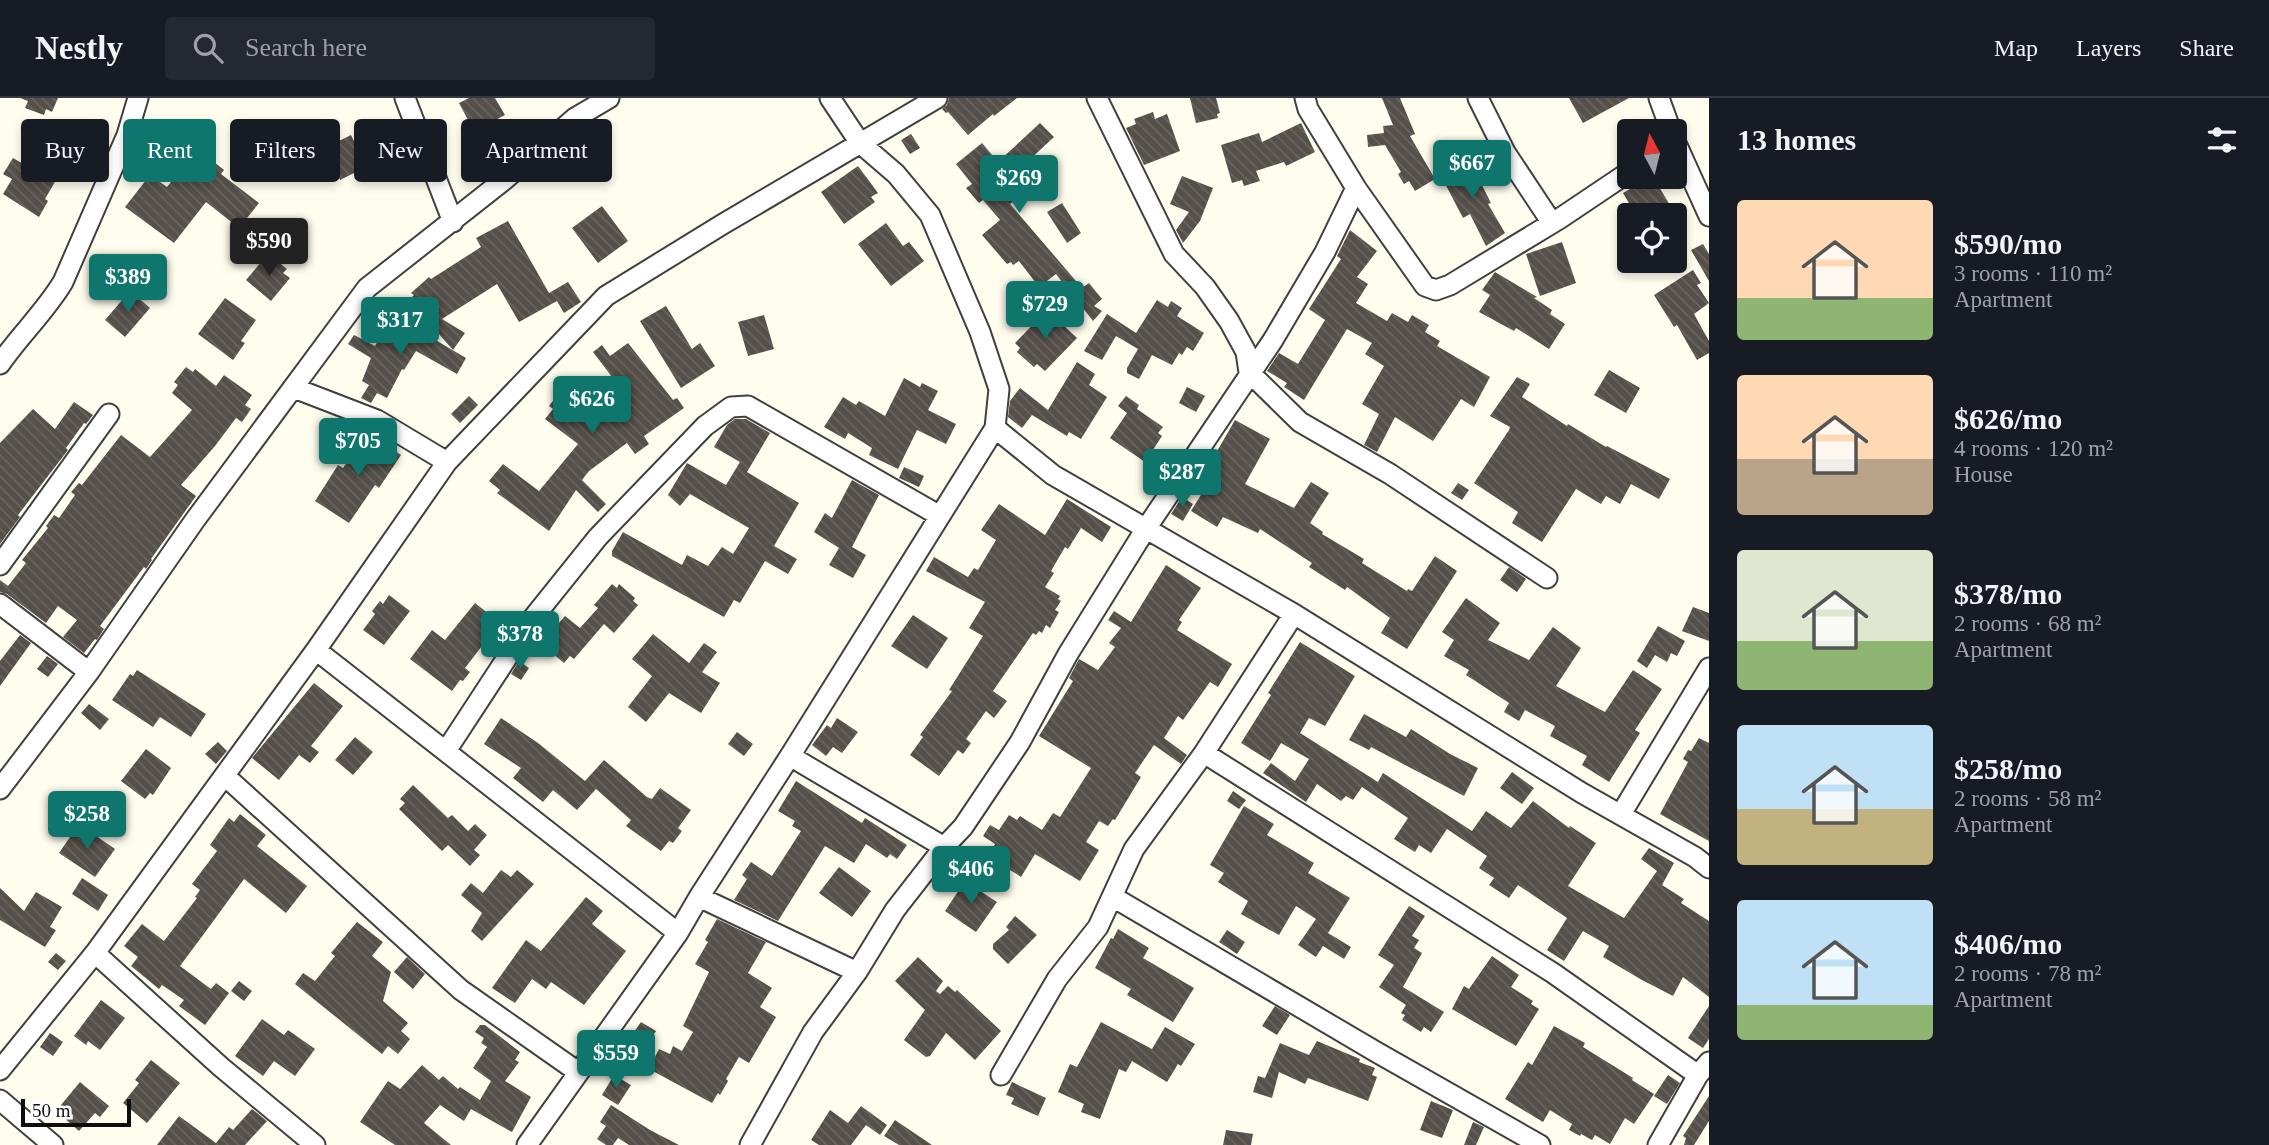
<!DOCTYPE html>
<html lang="en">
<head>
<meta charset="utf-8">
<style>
	body { margin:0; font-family:"Times New Roman",serif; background:#242831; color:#f1f3f6; height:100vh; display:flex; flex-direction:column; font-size:26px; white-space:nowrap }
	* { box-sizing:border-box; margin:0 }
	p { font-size:23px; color:#9ea1a6 }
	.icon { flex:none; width:38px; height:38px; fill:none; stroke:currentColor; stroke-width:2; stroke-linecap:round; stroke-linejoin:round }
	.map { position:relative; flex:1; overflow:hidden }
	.drawer { display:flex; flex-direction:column; background:#171b24; width:560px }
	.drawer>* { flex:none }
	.banner { position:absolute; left:21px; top:21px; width:665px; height:63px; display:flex; gap:14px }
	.needle { width:46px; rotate:353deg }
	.buttons { position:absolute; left:1617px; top:21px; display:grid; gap:14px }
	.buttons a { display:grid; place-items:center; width:70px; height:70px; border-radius:7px; background:#171b24; box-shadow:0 4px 10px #0003; font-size:35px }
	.scale { position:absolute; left:21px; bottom:18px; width:110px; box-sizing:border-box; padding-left:7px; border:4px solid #0d0d0d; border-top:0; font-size:19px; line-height:24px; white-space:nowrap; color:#0d0d0d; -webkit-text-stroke:5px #fff; paint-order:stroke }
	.price { position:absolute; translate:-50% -60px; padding:0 16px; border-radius:7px; background:#0f766e; color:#fff; font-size:23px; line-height:46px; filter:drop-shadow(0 2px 4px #0008) }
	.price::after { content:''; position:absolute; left:50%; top:42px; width:21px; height:16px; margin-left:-10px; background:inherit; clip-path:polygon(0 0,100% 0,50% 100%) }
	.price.on { background:#222; color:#fff }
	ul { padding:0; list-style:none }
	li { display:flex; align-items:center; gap:21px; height:175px; padding:0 28px }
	li span { display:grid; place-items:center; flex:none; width:196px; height:140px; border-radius:7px; color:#555 }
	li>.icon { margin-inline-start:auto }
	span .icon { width:84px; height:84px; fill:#fffc; stroke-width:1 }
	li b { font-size:30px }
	h2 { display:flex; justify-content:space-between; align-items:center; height:84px; padding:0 28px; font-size:30px }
	.tag { padding:0 24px; border-radius:7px; background:#171b24; box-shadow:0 4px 10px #0003; font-size:24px; line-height:63px }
	.tag.on { background:#0f766e; color:#fff }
	header { display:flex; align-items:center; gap:42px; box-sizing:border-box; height:98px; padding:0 35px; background:#171b24; border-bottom:2px solid #363941 }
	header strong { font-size:33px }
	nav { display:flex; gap:38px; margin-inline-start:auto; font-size:24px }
	.search { width:490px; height:63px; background:#242831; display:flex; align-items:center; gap:18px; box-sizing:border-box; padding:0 24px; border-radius:7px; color:#9ea1a6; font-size:26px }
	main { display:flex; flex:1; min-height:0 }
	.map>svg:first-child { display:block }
	.building { fill:url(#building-back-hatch) }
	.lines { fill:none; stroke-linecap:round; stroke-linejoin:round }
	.minor-casing { stroke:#404040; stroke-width:23 }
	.minor { stroke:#fff; stroke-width:19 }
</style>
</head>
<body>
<header>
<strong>Nestly</strong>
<div class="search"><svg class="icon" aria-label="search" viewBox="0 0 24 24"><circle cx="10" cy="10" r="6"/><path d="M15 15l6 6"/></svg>Search here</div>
<nav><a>Map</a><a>Layers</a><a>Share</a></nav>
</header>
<main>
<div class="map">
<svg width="1709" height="1047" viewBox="0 0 1709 1047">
	<defs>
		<pattern id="building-back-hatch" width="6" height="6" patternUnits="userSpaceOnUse" patternTransform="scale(1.75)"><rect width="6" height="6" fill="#56504a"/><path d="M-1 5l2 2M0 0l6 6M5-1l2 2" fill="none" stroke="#696460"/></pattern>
	</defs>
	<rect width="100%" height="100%" fill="#fffdee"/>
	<path class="building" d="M20,0H58L52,14L46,11L44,17L25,10L28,3Z
		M469,0H495L505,17L474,33L459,5Z
		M949,0H1017L994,18L993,16L968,37L948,14L946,15L942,11L947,7Z
		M1190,0H1216L1220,15L1217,16L1218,20L1196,25Z
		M1382,0H1400L1415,36L1410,38L1435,81L1415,93L1409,83L1404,86L1398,76L1401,74L1385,47L1368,49L1367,37L1384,35L1383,28L1393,27Z
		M1569,0H1629L1583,25Z
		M1153,14L1155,21L1167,16L1180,53L1144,67L1126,30L1136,26L1134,21Z
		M1040,25L1054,39L1011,79L1024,95L1010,106L1082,190L1089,185L1102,201L1094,208L1102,213L1093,223L1056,176L1039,189L1019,163L1013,167L1011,164L1007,166L982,137L1000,122L983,102L979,105L966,90L972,86L956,66L982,45L998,64Z
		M1301,25L1315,54L1286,68L1284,64L1256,73L1260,83L1244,88L1242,82L1232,85L1221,47L1259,35L1262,44Z
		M911,36L920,50L910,56L901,42Z
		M351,37L364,64L355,68L358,73L340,82L338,76L328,81L315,55Z
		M271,42L287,60L269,75L254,56Z
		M201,54L224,72L221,76L259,105L239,130L206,104L174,145L125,109L150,77L167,89L192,57L196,60Z
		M38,56L63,70L45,101L48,103L39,119L3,96L12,81L3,76L13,60L30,70Z
		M1468,60L1491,105L1488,106L1505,135L1486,148L1470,116L1463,120L1440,76Z
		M858,68L878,95L871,99L875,104L844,126L821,94Z
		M1182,78L1213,90L1200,123L1183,145L1176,132L1189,114L1170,106Z
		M1651,79H1653L1676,117H1636L1623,95Z
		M1062,105L1081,135L1067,145L1047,114Z
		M602,108L628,143L598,165L572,130Z
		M508,123L549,195L568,184L581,204L564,215L557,203L519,224L497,186L442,221L465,235L453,252L409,202L414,197L411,195L429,179L431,181L481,149L476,140Z
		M886,125L903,148L909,144L924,163L891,188L858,146Z
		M1350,132L1377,153L1357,179L1368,186L1356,205L1387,223L1392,215L1408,224L1412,217L1429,227L1425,234L1440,243L1437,248L1490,279L1474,309L1461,301L1433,343L1395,319L1377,354L1364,347L1379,316L1362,306L1384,268L1365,256L1372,245L1347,231L1304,302L1284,289L1287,285L1267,273L1279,255L1298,266L1325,222L1309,211L1341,161L1337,158Z
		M1562,144L1576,185L1540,198L1526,156Z
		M1703,146L1709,156V183L1691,152Z
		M271,158L287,171L283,175L290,180L271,203L246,182L263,162L265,164Z
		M1693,172L1701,185L1697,187L1709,205L1694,216L1709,243V255L1697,262L1677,227L1674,229L1654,197Z
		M1495,174L1537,199L1534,200L1552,212L1550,216L1565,226L1549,251L1516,230L1514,233L1479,214L1490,197L1482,192Z
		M130,193L150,210L125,239L105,222Z
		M225,200L256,222L241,243L245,245L233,262L198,236Z
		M1157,202L1168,209L1171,203L1182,210L1177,218L1204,235L1193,253L1187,249L1182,257L1179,255L1172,267L1152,257L1139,281L1127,275V270L1138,251L1116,238L1102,262L1084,253L1107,216L1136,235Z
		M666,208L692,251L700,245L715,268L681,290L640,223Z
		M1047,212L1077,240L1045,273L1037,266L1034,269L1017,254L1020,250L1015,245Z
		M764,217L774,251L748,258L738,224Z
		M398,220L466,260L457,276L416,253L404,272L402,271L387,300L377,295L371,305L361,300L369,287L362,283L371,260L348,246L354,237L375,248L385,231L390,234Z
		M628,245L673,302L677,300L684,310L644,338L649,346L635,356L627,345L589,373L582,382L606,406L598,414L576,392L549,433L497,395L500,392L489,383L503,366L539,393L578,346L545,321L553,311L549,308L559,295L575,282L607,320L628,304L623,297L625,296L593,254L602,247L610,258Z
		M1077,264L1095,276L1089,287L1107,299L1081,341L1069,334L1067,338L1032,317L1022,330L1008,319L1010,303L1020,290L1048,312Z
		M186,269L193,274L195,271L216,288L224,277L252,297L245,307L251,311L242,324L236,320L215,348L181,387L196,398L151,461L152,462L146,471L144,469L100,528L104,531L97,542L95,541L84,555L63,539L77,522L58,508L46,525L7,496L0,494V482L8,488L26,465L22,462L48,430L46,428L54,417L59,420L75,397L71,394L79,385L82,387L121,337L150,359L192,312L172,295L178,287L174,284Z
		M1609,272L1640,290L1626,315L1594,297Z
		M1517,279L1530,286L1522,299L1567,328L1568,326L1606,349L1607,348L1670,381L1659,401L1631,386L1620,406L1606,398L1601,406L1576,391L1542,444L1512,425L1518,414L1474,385L1509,332L1510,329L1490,318Z
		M904,280L920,289L922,285L938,293L928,312L956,326L946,346L917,332L898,371L869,357L872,350L848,335L845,341L824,329L843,299L856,307L859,303L885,318Z
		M1187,289L1205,298L1196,314L1179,305Z
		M469,298L478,307L460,325L451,316Z
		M1126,298L1139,307L1137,311L1163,329L1158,335L1162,338L1145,364L1110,340L1127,315L1118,308Z
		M74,304L93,317L86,326L84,325L66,350L68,352L18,417L20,419L0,446V345L33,311L55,331Z
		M735,321H746L770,335L747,374L799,405L774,448L797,461L788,476L765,463L740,505L734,502L724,519L612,458V453L623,434L682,467L687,457L708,468L722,449L733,456L749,430L690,396L680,408L668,397L687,365L726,387L740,364L714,349L727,327Z
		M1235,322L1270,341L1245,386L1294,410L1311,384L1329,395L1310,425L1323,434L1322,436L1364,461L1362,465L1407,493L1408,491L1412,493L1435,458L1457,473L1407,551L1381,535L1390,520L1347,489L1345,492L1309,469L1312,465L1260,431L1258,435L1223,419L1217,429L1191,413L1220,366L1212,362Z
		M368,334L401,357L379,390L375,387L349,425L315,403L338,367L343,370Z
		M904,369L924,378L919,389L899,380Z
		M852,382L879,397L852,449L866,457L853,480L829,467L839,450L814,434L825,415L832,420Z
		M1458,385L1469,392L1462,402L1451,395Z
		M1182,399L1193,406L1183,423L1171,416Z
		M1067,401L1111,429L1102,444L1081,430L1068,451L1065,449L1051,473L1054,475L1045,489L1060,498L1058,501L1061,503L1055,512L1059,514L1050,530L1046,527L1042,535L1039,533L1036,537L1033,535L993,593L1007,603L994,620L986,613L966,641L971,645L963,656L958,652L939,678L910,657L923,639L920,637L952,593L949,592L983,538L969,530L985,504L926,473L934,459L968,479L974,470L978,472L996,442L981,432L999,406L1045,437Z
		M1166,467L1201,490L1179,522L1182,524L1177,532L1232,566L1218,589L1210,584L1183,622L1178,618L1164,640L1187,657L1181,666L1154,647L1135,675L1141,679L1115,722L1113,721L1108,728L1099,723L1086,744L1099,752L1080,783L1035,756L1021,779L988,758L995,746L983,738L990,727L999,732L1009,717L1017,722L1020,718L1042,732L1053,715L1060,719L1091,670L1039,638L1073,583L1069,580L1079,561L1098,572L1115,549L1109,545L1121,530L1108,522L1114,513L1131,524Z
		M1509,469L1526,481L1517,494L1500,482Z
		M612,486L617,490L619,486L635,500L633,503L638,507L614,535L604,526L574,561L570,558L564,565L541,546L565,518L580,530L598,510L594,507Z
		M389,497L410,513L384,547L363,532L375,516L372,513L380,503L383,506Z
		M1466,500L1500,525L1488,542L1529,562L1553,529L1581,550L1556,588L1605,614L1633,572L1662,591L1635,632L1640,635L1609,684L1582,667L1587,658L1550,638L1555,628L1525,612L1519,623L1504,614L1509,605L1466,577L1469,572L1444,558L1454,542L1442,534Z
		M475,505L495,521L487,532L492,535L465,570L470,574L463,583L460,582L452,593L410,561L432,532L445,542Z
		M1693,509L1709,515V543L1682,533Z
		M913,517L948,540L927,571L891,548Z
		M1658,528L1685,543L1677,558L1671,555L1667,564L1655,557L1647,570L1637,563Z
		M653,536L689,565L704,545L717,554L702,574L720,585L701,615L669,595L646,624L628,609L652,578L632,561Z
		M20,537L31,545L0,588V563Z
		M1300,544L1355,578L1325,628L1309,620L1300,635L1378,684L1383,675L1472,733L1486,713L1511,730L1533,703L1569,730L1570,728L1596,745L1568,788L1624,820L1657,773L1641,761L1649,750L1674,765L1662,787L1684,801L1681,805L1709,823V899L1683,879L1673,898L1642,882L1603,859L1609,848L1583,833L1564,863L1547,852L1567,820L1518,787L1509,800L1489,787L1494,780L1479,770L1487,758L1447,731L1431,755L1419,747L1415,754L1394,741L1408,720L1362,689L1353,702L1346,698L1341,703L1317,686L1306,704L1263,675L1271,665L1295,683L1309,661L1281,645L1270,663L1241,645L1271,597L1268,595Z
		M47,558L58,566L48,579L37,571Z
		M519,563L529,570L521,582L511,576Z
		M137,572L206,616L191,639L160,619L153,629L112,602L130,576L133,578Z
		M314,585L343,608L311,648L319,654L310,665L299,657L279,682L252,660Z
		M89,606L109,621L100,632L81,615Z
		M1364,616L1406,639L1411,631L1450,656L1478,670L1464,698L1371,649L1369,652L1349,642Z
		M501,620L538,645L585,683L604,662L647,699L652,701L660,690L691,712L678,730L682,733L673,745L669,743L661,753L626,728L631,722L596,691L577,712L553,692L543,704L513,680L521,670L484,646Z
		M837,620L858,634L842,655L833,649L826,658L812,647L827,627L831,630Z
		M737,634L753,646L744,658L728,646Z
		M355,639L373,654L353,677L335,662Z
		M1699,640L1709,645V743L1660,716L1688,664L1683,661L1688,652L1691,653Z
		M218,644L227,653L216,666L205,656Z
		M146,651L171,670L153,697L150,695L145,701L121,683Z
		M1512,674L1534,690L1522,706L1500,690Z
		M796,683L862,725L865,720L907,747L897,761L890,756L887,760L866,746L854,765L825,748L778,823L734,802L747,781L742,777L751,764L772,778L801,733L792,728L795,723L778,713Z
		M413,687L448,720L452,717L468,733L475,726L487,737L474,752L480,757L470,768L448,747L442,753L399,711L405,705L400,701Z
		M1233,693L1246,702L1239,711L1227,703Z
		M1244,708L1274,726L1267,737L1314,765L1308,775L1350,800L1328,835L1351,849L1344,861L1323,848L1316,859L1298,847L1316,821L1296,808L1279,837L1241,816L1248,803L1218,784L1224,775L1210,767Z
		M240,716L266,737L257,748L307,788L286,815L244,781L206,833L180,868L211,891L216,885L229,895L205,927L179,908L184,902L162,887L159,891L131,868L138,859L124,848L142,826L164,843L197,800L195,799L200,792L192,786L217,753L210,747L229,720L234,724Z
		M79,726L115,751L95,779L59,755Z
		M839,769L871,793L852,819L819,795Z
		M501,772L511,779L517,772L534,786L482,843L471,833L482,815L461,797L471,785L483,795Z
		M82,780L108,797L98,813L72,796Z
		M965,783L997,804L976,834L945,813Z
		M0,790L24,813L36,794L62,809L50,829L56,832L45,849L0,822Z
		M586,799L603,813L592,826L626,853L584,907L551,884L546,891L532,881L515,905L492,890L526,842L541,853Z
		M1409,808L1425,818L1412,838L1419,842L1414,850L1422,855L1403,889L1444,914L1431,934L1424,929L1421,934L1402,922L1405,917L1401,915L1406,907L1379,889L1394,867L1378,857Z
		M1015,818L1037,837L1008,866L993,851V846L1009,832L1006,829Z
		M717,821L766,844L748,875L772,890L760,909L776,919L749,965L739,959L726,981L728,983L720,997L718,995L712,1005L649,971L659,951L670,956L673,948L682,953L693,934L683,928L709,874L695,866L708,844L705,842Z
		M357,824L383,844L372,858L391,874L383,903L408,925L401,933L410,941L398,956L388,948L382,956L295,886L303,875L315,883L335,858L331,855Z
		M1118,831L1149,850L1143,860L1194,890L1173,924L1127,897L1131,891L1095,870L1111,840L1113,841Z
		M1227,832L1245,844L1237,856L1219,844Z
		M56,855L66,863L58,872L48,864Z
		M1492,858L1519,877L1511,889L1533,903L1531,906L1539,911L1516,948L1452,911L1464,888L1469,891Z
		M407,859L425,876L413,891L394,874Z
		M918,859L943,883L936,893L940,896L948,888L955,894L957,892L1001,933L975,962L946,935L930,958L926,959L904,942L925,912L895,883Z
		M239,883L252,893L244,903L231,893Z
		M101,902L125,920L100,952L88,943L86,947L74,938Z
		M1275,908L1290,917L1277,937L1262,928Z
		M1709,908V941L1703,950L1688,940Z
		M262,921L284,937L288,932L315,951L295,978L274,963L263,978L235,958Z
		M641,924L656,933L644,951L629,941Z
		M1101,924L1152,951L1165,929L1195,946L1181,968L1178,966L1167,984L1132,963L1126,974L1119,971L1100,1021L1081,1014L1084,1006L1058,994L1070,966L1077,969Z
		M480,927H485L520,954L515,962L519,964L505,983L531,999L512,1034L471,1011L464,1023L440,1007L424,1025L451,1047H395L360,1024L388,983L400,991L422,967L439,982L443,978L458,991L460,989L480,1002L491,983L473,970L487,949L481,945L484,940L475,934Z
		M1554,928L1585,945L1583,949L1633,980L1632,982L1654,996L1634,1026L1625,1020L1610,1046L1595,1037L1592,1042L1581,1036L1580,1038L1569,1032L1572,1026L1550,1012L1543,1024L1505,1001L1528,964L1532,967Z
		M50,935L63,944L53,958L40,949Z
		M1317,943L1360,961L1359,964L1375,970L1372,977L1377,979L1368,1003L1308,980L1305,986L1279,974L1272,1000L1253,994L1258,978L1265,980L1280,945L1309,957Z
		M151,962L180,985L147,1025L123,1005L139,985L135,982Z
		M614,977L631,987L618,1007L602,997Z
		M1668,977L1680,985L1667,1006L1654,998Z
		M80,984L109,1008L100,1019L95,1015L79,1033L56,1013Z
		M1012,984L1046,1000L1038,1018L1011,1006L1014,1000L1006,997Z
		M1709,998V1023L1694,1047H1684L1686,1040L1683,1038Z
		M1431,1003L1453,1012L1442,1040L1420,1032Z
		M611,1007L650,1032L679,1047H629L618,1040L613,1047H606L597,1041L606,1028L600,1024Z
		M861,1008L887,1027L880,1037L866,1027L851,1047H819L811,1042L830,1012L848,1025Z
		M252,1011L267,1023L245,1047H157L179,1018L216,1045L229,1029L233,1032Z
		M895,1022L932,1047H899L884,1038Z
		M1473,1024L1484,1029L1476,1047H1464Z
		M1226,1032L1253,1036L1251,1047H1223Z"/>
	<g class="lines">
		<g class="minor-casing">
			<path id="minor" d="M405,0L453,124
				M1097,0L1174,156L1205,189L1229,223L1246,254L1249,274L1300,324L1390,376L1547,480
				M1305,0L1308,11L1356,90L1425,188L1436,192L1450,187L1559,121L1629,74
				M1478,0L1505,54L1552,125
				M1659,0L1671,33
				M1675,43L1709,118
				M0,266C19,238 45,214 63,184L127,37L138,0
				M294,290L377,322L447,364
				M995,330L1053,377L1294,516L1582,695L1695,759L1709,770
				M0,467L109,316
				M0,506L89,574
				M316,552L678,835
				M446,653L533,520L598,439L705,328L731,309L748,308L940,418
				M1204,655L1553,875L1698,977
				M790,658L944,749
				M225,678L461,892L578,974
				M0,691L89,574L195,422L367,190L504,82L575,20L609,0
				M1621,716L1709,570
				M699,799L790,658L995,330L999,291L980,234L930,117L896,76L860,45L830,0
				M1113,799L1378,955L1540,1047
				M95,855L221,969L315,1047
				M0,972L95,855L316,552L447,364L606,198L723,126L937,0
				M1001,977L1057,881L1098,829L1134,751L1204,655L1294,516
				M0,1002L53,1047
				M527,1047L678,835L699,799L857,874
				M750,1047L813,934L857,874L895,812L944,749L963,729L1020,644L1068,556L1145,432L1273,242L1325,154L1356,90
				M1658,1047L1698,977L1709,964"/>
		</g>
		<use href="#minor" class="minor"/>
	</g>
</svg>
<div class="buttons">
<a><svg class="needle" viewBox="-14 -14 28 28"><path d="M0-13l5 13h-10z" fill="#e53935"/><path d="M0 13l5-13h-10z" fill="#9ea1a6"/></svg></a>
<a><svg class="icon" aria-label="locate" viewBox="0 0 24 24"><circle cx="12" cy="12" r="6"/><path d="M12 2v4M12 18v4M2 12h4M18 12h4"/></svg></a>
</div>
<div class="scale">50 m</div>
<b class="price" style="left:1472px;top:102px">$667</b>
<b class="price" style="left:1019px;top:117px">$269</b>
<b class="price on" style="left:269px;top:180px">$590</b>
<b class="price" style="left:128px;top:216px">$389</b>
<b class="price" style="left:1045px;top:243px">$729</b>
<b class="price" style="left:400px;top:259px">$317</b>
<b class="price" style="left:592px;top:338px">$626</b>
<b class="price" style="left:358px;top:380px">$705</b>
<b class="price" style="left:1182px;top:411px">$287</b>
<b class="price" style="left:520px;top:573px">$378</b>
<b class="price" style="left:87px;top:753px">$258</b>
<b class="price" style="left:971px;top:808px">$406</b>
<b class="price" style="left:616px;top:992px">$559</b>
<div class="banner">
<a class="tag">Buy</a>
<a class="tag on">Rent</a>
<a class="tag">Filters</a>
<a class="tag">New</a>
<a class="tag">Apartment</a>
</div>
</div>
<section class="drawer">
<h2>13 homes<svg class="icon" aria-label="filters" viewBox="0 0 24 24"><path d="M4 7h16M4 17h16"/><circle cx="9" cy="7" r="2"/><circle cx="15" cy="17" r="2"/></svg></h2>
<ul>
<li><span style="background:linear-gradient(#ffd9b3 70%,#8fb573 0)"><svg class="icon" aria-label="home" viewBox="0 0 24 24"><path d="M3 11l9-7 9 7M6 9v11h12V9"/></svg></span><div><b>$590/mo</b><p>3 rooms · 110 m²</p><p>Apartment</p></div></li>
<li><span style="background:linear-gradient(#ffd9b3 60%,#b9a48a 0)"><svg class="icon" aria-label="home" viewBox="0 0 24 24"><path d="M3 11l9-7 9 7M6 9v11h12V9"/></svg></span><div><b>$626/mo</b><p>4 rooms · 120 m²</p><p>House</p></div></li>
<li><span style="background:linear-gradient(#dfe7d0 65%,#8fb573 0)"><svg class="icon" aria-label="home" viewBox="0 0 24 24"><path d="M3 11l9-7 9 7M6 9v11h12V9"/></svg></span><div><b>$378/mo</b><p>2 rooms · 68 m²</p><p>Apartment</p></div></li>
<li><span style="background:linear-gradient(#bfe0f5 60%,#c2b280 0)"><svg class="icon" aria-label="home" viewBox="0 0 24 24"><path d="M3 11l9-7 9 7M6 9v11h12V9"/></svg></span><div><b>$258/mo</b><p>2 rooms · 58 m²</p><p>Apartment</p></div></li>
<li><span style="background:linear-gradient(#bfe0f5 75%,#8fb573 0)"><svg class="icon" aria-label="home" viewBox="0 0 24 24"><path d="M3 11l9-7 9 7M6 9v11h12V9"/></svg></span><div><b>$406/mo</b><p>2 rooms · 78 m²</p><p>Apartment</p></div></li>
</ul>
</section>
</main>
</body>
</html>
